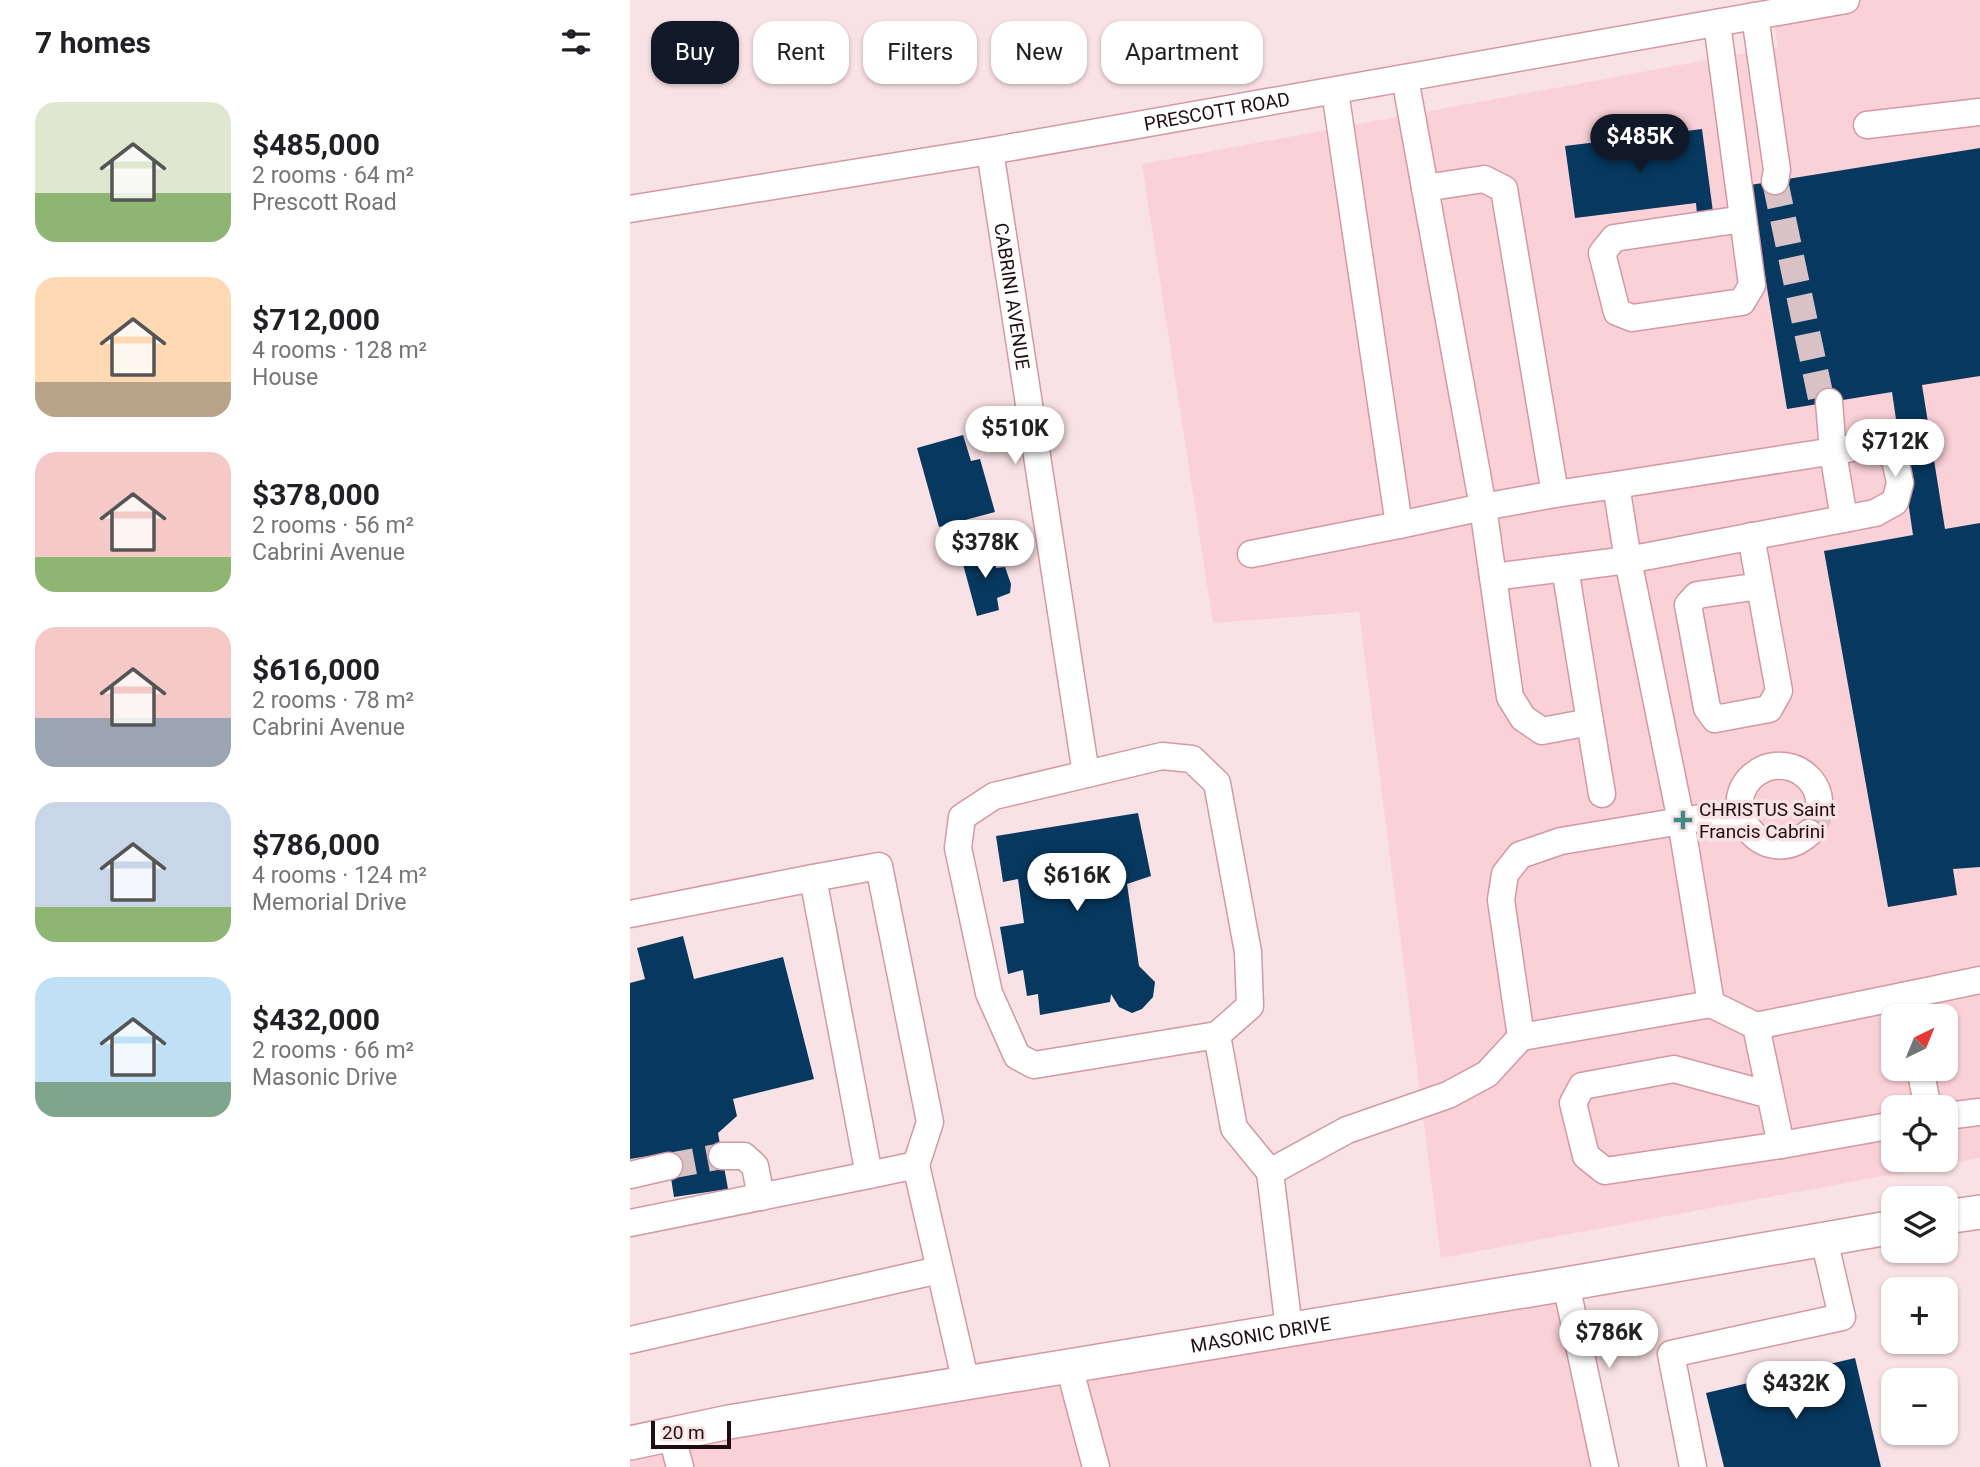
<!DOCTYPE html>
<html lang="en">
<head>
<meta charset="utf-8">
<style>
	body { margin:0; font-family:Roboto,sans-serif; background:#f6f6f6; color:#202124; height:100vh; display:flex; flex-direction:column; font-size:26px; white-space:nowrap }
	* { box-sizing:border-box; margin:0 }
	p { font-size:23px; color:#757577 }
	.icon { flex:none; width:38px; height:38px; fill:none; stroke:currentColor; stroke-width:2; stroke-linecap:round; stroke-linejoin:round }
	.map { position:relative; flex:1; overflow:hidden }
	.details { display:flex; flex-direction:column; background:#fff; width:630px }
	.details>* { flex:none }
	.top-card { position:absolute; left:21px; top:21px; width:665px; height:63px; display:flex; gap:14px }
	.needle { width:46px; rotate:43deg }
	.fabs { position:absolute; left:1251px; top:1004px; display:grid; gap:14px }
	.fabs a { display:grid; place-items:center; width:77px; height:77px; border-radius:14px; background:#fff; box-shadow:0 2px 5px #0004; font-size:35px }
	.scale { position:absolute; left:21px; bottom:18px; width:80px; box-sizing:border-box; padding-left:7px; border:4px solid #200d11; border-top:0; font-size:19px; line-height:24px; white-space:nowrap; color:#200d11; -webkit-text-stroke:5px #f9e2e5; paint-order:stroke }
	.price { position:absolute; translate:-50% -60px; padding:0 16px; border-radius:24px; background:#fff; color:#222; font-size:23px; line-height:46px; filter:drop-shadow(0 2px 4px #0008) }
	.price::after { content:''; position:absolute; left:50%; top:42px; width:21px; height:16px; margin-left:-10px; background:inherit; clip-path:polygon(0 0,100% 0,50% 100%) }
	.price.selected { background:#111827; color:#fff }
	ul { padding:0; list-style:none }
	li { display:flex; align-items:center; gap:21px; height:175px; padding:0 35px }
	li span { display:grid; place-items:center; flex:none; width:196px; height:140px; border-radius:21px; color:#555 }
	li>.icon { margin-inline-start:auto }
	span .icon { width:84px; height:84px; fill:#fffc; stroke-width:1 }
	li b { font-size:30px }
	h2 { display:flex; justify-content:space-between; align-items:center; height:84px; padding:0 35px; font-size:30px }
	.tag { padding:0 24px; border-radius:21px; background:#fff; box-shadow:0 2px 5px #0004; font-size:24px; line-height:63px }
	.tag.selected { background:#111827; color:#fff }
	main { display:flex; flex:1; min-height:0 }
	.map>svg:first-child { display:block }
	.built { fill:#fad1d7; fill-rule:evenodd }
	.building { fill:#07385f }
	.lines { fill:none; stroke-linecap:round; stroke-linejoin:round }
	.minor-tunnel { stroke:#d8c2c5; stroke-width:26; stroke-dasharray:26 13; stroke-linecap:butt }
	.minor-casing { stroke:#d19aa3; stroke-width:29 }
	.major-casing { stroke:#d19aa3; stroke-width:36 }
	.minor { stroke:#fff; stroke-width:26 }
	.major { stroke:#fff; stroke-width:33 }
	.poi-dot { fill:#438a84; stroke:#f9e2e5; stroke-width:2.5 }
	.labels { text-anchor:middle; stroke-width:7; stroke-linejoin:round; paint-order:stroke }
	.street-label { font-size:19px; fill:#200d11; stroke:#f9e2e5 }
	.poi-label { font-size:19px; fill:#200d11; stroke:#f9e2e5; text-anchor:start }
</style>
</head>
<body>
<main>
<section class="details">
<h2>7 homes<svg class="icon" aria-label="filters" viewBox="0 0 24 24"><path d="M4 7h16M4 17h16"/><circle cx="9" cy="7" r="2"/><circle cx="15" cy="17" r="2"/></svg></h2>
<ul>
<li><span style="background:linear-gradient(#dfe7d0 65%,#8fb573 0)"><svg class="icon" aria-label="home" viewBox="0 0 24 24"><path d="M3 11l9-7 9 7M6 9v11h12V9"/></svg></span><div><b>$485,000</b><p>2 rooms · 64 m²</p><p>Prescott Road</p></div></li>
<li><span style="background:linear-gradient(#ffd9b3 75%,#b9a48a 0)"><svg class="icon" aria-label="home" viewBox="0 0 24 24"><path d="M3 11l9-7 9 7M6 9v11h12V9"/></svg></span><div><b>$712,000</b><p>4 rooms · 128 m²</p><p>House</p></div></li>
<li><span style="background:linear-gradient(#f6c9c9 75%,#8fb573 0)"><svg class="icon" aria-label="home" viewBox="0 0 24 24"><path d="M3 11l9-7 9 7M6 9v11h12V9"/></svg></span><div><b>$378,000</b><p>2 rooms · 56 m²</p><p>Cabrini Avenue</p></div></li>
<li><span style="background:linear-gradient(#f6c9c9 65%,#9aa5b1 0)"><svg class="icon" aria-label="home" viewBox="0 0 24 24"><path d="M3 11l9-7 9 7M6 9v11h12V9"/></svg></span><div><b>$616,000</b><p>2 rooms · 78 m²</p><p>Cabrini Avenue</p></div></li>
<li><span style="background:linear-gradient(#c9d6e8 75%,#8fb573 0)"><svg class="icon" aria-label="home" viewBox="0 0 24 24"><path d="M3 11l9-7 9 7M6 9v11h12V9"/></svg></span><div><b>$786,000</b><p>4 rooms · 124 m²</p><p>Memorial Drive</p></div></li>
<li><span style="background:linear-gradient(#bfe0f5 75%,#7fa58c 0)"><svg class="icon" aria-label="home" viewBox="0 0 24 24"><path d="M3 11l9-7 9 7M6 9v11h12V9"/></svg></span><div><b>$432,000</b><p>2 rooms · 66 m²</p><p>Masonic Drive</p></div></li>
</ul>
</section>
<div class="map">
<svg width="1350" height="1467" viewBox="0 0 1350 1467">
	<rect width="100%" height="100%" fill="#f9e2e5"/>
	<path class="built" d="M1140,0H1350V1158L811,1258L729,612L583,623L512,164L1148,47ZM1264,1017H1316V1069H1264ZM1264,1108H1316V1160H1264Z
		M936,1284L975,1467H0V1443Z"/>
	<path class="building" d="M1072,129L1083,212L1067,214L1066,203L945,218L935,146Z
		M1350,148V376L1292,385L1315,529L1350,523V867L1323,869L1327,895L1258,907L1194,551L1283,535L1262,392L1157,409L1120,185Z
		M333,435L341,461L350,459L365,512L309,527L287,448Z
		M363,548L366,568L375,567L381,584L380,593L367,598L369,610L347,616L330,553Z
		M508,813L521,876L497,884L509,966L525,982L523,997L512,1009L502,1013L489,1007L481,994L480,1002L410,1015L408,994L397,996L393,970L378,974L370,927L394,923L388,879L373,882L366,836Z
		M53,936L64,979L153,957L184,1079L103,1099L107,1116L88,1133L98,1189L44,1197L37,1153L0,1159V983L15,979L7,948Z
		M1225,1358L1251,1467H1094L1076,1393Z"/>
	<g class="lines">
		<path class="minor-tunnel" d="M1145,181L1192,403
			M1179,833L1188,819L1189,800
			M39,1166L92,1156"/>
		<g class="minor-casing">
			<g id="minor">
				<path d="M1125,16L1147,170L1145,181"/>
				<path d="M1087,23L1122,285L1112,302L1002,318L987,312L972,253L984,238L1113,219"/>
				<path d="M1237,125L1350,112"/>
				<path id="s1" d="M360,151L456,774"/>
				<path d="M795,188L854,179L874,189L925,494L853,507L880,697L893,718L912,731L960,722L972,794"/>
				<path id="s2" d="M0,209L360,151L1216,0"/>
				<path d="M1199,402L1203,452L1214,519"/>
				<path d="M986,485L1230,447L1252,448L1265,459L1270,483L1265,502L1245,513L998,560L1051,821L931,841L890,855L875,874L871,900L891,1037L1081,1004L1051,821L1110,812"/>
				<path d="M925,494L986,485L998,560L935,568"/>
				<path d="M769,525L853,507L775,78"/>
				<path d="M1121,536L1149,691L1139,709L1085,719L1077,708L1058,605L1067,595L1130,586"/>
				<path d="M621,554L769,525L705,91"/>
				<path d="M863,577L935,568L960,722"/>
				<path d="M1179,833C1134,874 1081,803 1128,772C1138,765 1152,764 1163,768C1177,773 1188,786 1189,800"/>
				<path d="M183,878L249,866L300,1122L286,1165"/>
				<path d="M0,914L183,878L239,1175L0,1223"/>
				<path d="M1273,996L1350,980"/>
				<path d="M1081,1004L1126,1026L1151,1145L975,1171L956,1156L943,1103L952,1086L1044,1069L1140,1095"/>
				<path d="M1126,1026L1273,996L1278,1017"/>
				<path d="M587,1035L404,1065L387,1056L359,993L328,848L332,817L364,796L532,756L562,759L587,783L618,952L620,1006L587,1035L604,1128L640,1172"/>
				<path d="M1290,1069L1298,1108"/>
				<path d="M1316,1116L1350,1112"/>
				<path d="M1151,1145L1264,1125"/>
				<path d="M92,1156H114L125,1166L131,1197"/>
				<path d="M0,1175L39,1166"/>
				<path d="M239,1175L286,1165L336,1383"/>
				<path d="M936,1284L975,1467"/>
				<path d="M659,1329L640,1172L717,1130L818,1095L857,1074L891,1037"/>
				<path d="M0,1340L309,1270"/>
				<path d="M439,1366L466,1467"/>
				<path d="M41,1434L50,1467"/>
				<path d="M1063,1467L1041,1354L1212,1317L1194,1239"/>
			</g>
		</g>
		<g class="major-casing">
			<g id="major">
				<path d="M1316,1217L1350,1212"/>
				<path id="s3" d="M0,1443L99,1422L936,1284L1264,1227"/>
			</g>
		</g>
		<use href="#minor" class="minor"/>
		<use href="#major" class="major"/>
	</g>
	<path class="poi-dot" d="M1049.5 809.5h7v7h7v7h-7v7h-7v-7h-7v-7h7z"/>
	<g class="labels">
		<g class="street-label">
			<text dy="7" stroke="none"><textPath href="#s2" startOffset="595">PRESCOTT ROAD</textPath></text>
			<text dy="7" stroke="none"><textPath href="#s1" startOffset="147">CABRINI AVENUE</textPath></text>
			<text dy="7" stroke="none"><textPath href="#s3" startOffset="640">MASONIC DRIVE</textPath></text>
		</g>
		<g class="poi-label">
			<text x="1069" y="816">CHRISTUS Saint<tspan x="1069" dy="22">Francis Cabrini</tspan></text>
		</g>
	</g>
</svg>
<div class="fabs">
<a><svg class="needle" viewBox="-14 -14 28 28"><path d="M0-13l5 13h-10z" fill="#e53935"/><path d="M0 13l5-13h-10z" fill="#757577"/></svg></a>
<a><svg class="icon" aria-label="locate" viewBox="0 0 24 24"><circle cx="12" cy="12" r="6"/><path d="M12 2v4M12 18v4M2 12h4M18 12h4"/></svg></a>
<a><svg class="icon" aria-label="layers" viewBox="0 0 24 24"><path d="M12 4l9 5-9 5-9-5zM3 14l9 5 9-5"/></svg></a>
<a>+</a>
<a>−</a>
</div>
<div class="scale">20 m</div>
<b class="price selected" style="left:1010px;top:174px">$485K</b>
<b class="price" style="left:385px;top:466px">$510K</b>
<b class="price" style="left:1265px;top:479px">$712K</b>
<b class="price" style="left:355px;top:580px">$378K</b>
<b class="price" style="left:447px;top:913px">$616K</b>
<b class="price" style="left:979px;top:1370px">$786K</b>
<b class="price" style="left:1166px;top:1421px">$432K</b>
<div class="top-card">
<a class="tag selected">Buy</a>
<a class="tag">Rent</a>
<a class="tag">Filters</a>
<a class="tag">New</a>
<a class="tag">Apartment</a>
</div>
</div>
</main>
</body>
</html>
